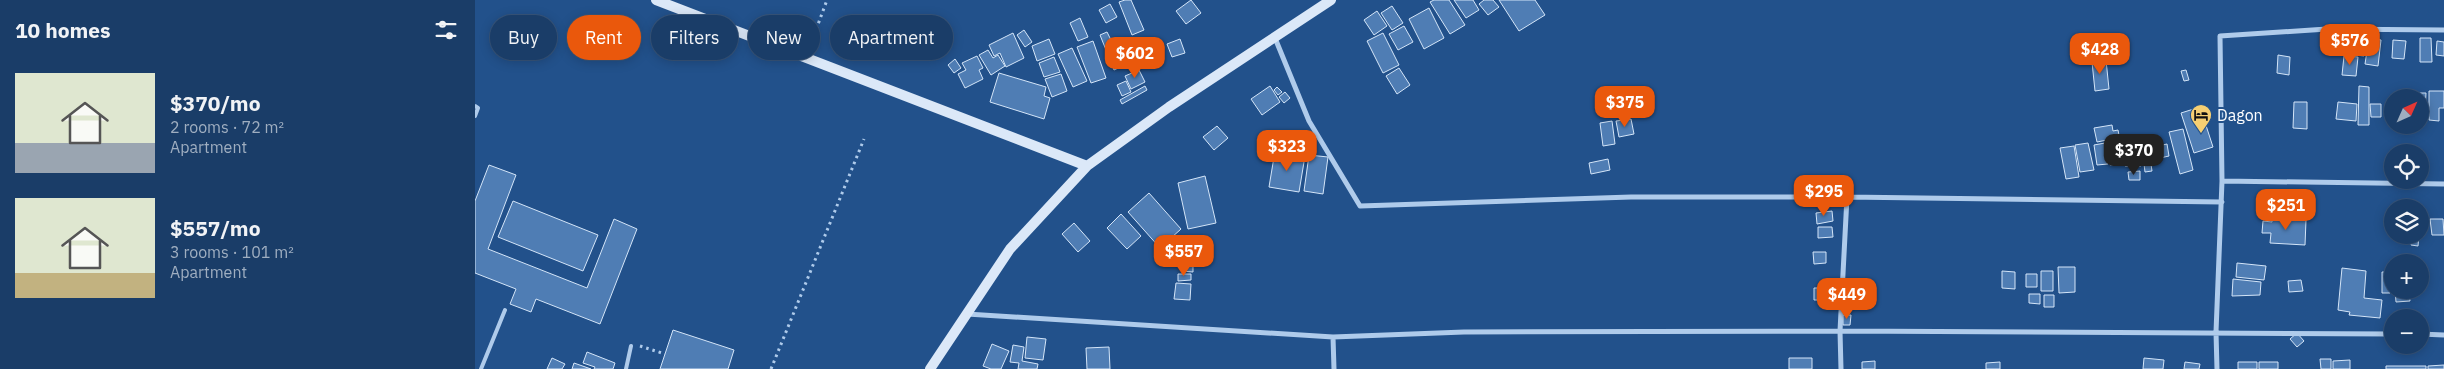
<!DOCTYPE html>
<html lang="en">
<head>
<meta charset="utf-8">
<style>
	body { margin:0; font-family:"IBM Plex Sans",sans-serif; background:#23446e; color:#f1f3f6; height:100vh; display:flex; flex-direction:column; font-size:19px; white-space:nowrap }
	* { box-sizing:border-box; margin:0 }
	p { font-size:16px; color:#9faec0 }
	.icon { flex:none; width:28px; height:28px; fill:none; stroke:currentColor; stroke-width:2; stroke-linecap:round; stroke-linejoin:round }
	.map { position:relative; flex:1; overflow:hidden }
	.details { display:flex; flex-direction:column; background:#1a3d68; width:475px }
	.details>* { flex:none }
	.banner { position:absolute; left:15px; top:15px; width:475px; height:45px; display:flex; gap:10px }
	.needle { width:32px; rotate:45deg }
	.tools { position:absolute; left:1909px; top:89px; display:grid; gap:10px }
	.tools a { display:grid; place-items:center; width:45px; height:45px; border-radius:50%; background:#1a3d68; box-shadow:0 2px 12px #0003,0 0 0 1px #38567c; font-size:25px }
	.price { position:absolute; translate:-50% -42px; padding:0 11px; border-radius:10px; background:#ea580c; color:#fff; font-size:16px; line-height:32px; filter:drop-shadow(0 1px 2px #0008) }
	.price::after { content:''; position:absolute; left:50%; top:30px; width:15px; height:11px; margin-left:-8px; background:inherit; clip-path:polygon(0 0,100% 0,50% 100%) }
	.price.on { background:#222; color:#fff }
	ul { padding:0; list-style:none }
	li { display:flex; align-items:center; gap:15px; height:125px; padding:0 15px }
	li span { display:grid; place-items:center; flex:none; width:140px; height:100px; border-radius:0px; color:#555 }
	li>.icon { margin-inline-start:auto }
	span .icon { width:60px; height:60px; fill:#fffc; stroke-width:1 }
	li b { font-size:21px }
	h2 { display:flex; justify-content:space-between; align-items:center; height:60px; padding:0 15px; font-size:21px }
	.tag { padding:0 18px; border-radius:22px; background:#1a3d68; box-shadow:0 2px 12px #0003,0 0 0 1px #38567c; font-size:18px; line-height:45px }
	.tag.on { background:#ea580c; color:#fff }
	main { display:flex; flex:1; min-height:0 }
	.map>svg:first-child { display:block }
	.building { fill:#4f7db4; stroke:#d4e5f8 }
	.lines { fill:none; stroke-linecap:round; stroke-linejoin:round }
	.path { stroke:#afcbeb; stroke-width:3; stroke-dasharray:2.5 4; stroke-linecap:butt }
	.lane { stroke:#afcbeb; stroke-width:4 }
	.street { stroke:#afcbeb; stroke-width:5 }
	.secondary { stroke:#dbe8f8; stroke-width:10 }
	.labels { text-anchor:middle; stroke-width:4; stroke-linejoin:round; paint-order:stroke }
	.poi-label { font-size:16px; fill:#fff; stroke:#22518b; text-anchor:start }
</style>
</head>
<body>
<main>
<section class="details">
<h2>10 homes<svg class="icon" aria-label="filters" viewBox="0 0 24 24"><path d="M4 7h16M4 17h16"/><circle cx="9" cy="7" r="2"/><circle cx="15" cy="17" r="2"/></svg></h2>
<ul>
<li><span style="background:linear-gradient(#dfe7d0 70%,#9aa5b1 0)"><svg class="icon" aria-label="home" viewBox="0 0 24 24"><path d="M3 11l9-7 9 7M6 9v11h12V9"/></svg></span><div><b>$370/mo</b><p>2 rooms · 72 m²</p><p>Apartment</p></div></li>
<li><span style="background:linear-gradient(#dfe7d0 75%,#c2b280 0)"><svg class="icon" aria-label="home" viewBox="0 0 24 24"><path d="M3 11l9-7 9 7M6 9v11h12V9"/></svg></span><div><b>$557/mo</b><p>3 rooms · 101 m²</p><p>Apartment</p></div></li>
</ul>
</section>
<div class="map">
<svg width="1969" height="369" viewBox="0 0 1969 369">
	<rect width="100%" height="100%" fill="#22518b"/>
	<path class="building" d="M650,0H656L669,30L657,35L644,2Z
		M716,0L726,13L711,24L701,11Z
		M959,0H974L990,25L975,34L955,2Z
		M979,0H998L1004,10L991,18Z
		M1009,0H1018L1024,7L1013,15L1004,4Z
		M1024,0H1060L1070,15L1044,31Z
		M635,4L642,17L631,23L624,10Z
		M917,6L928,23L917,30L906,13Z
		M954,8L969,38L949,49L934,19Z
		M902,11L912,26L899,35L889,20Z
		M605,18L613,37L603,41L595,23Z
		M929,26L938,42L923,50L914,34Z
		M549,30L557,42L550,47L542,35Z
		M632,32L637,42L640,41L652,64L639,70L625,35Z
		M538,33L549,58L531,67L525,53L519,56L514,45Z
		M908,33L924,65L908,73L892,41Z
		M662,38L669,50L664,54L656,42Z
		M1894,38L1906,40L1903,66L1890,64Z
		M1945,38H1956L1957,62H1945Z
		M574,39L580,54L562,61L557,46Z
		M705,39L710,53L697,57L692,44Z
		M1918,40L1931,41L1929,59L1917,58Z
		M618,41L631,78L616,83L602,47Z
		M1882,41L1890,42L1889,56L1881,55Z
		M1962,41L1969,42V56L1961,55Z
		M653,42L660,55L653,59L646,45Z
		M597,48L612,81L598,87L583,54Z
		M675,49L679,57L670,62L666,55Z
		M513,50L518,58L523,55L530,66L516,75L504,55Z
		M1803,55L1815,57L1814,75L1802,73Z
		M502,56L508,68L504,70L508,79L490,88L483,74L491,70L487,63Z
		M1869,56L1883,57L1881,76L1867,75Z
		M579,57L585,72L569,77L564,63Z
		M660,57L662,63L656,66L654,60Z
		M480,59L486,68L479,73L473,65Z
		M1631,60L1634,89L1620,91L1617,62Z
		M924,68L935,85L922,94L911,76Z
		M664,70L670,82L656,89L650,76Z
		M1711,70L1714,80L1709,81L1706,71Z
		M524,73L571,87L569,96L575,98L569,119L515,102Z
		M586,74L592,91L577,97L570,79Z
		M651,81L656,92L647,96L642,85Z
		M670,86L672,90L647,104L645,100Z
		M795,86L805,102L787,115L776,99Z
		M1884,86L1894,87V125H1883Z
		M802,87L807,92L803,95L799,90Z
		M1954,91H1969V108H1964V121L1954,120Z
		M810,92L815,98L809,103L804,97Z
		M1932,93H1951L1950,113H1945V98H1932Z
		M1819,102H1832V129L1818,128Z
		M1863,102L1882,104L1881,121L1861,119Z
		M1895,104H1906V117H1896Z
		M1725,107L1738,147L1719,153L1706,113Z
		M1156,119L1159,134L1144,137L1141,121Z
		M1137,121L1140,144L1128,146L1125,123Z
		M1637,125L1638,131L1643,130L1646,146L1634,148L1632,140L1622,142L1619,128Z
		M742,126L753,138L739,150L728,137Z
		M1708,129L1718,170L1705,174L1694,132Z
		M1650,141H1666V166H1650Z
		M1613,143L1619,170L1605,172L1600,145Z
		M1630,143L1633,164L1622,165L1619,145Z
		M1692,144L1694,156L1685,158L1683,146Z
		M1681,145L1683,160L1670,162L1667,147Z
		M1599,146L1604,177L1591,179L1585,148Z
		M1646,149L1648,163L1635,165L1633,151Z
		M800,151L830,156L824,192L794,187Z
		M834,155L853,157L848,194L829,191Z
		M1133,159L1135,170L1116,174L1114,163Z
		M1669,164H1676L1677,171L1670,172Z
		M14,165L41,175L13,249L112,288L139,219L162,229L125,324L61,299L56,312L35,304L41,289L0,273V201Z
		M1665,171V180H1654L1653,172Z
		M730,176L741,223L713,229L703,183Z
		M674,193L706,229L685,248L653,212Z
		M38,201L123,235L108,271L23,237Z
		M1357,211L1358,221L1342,224L1341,213Z
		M1912,211H1918V221H1912Z
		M646,214L666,236L652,249L632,228Z
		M1797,218L1831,220L1830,245L1795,243L1796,233H1787L1788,221L1797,222Z
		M1955,219H1968L1969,235H1957Z
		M599,223L615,241L603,252L587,234Z
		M1343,227H1357L1358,237L1343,238Z
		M1937,235H1944L1943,246L1936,245Z
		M721,245L722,258L711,259L709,246Z
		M1338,252H1351V263L1339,264Z
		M707,262H718V272L707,271Z
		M1762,263L1791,266L1789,280L1761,277Z
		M1583,267H1600V292L1584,293Z
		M1867,268L1891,271L1889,298L1907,300L1905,318L1874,315L1875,312L1863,310Z
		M1527,271L1540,272V289L1527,288Z
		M1566,271H1578V291H1566Z
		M1907,272H1915V293H1907Z
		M703,274H716V280L703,281Z
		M1551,274H1562V287H1551Z
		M1758,279L1786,282L1785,295L1757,296Z
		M1826,280L1828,291L1814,292L1813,281Z
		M701,283L716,284L715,300L699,299Z
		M1339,288H1353V300H1339Z
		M1920,290H1934L1935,301L1921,302Z
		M1554,294H1565V304L1554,303Z
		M1569,295H1579V307H1569Z
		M1368,315H1376L1375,325H1368Z
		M198,330L259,350L253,369H185Z
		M1822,333L1829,341L1822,347L1815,339Z
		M552,337L571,339L568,360L550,358Z
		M517,344L534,351L526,369H516L508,366Z
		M538,345L549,347L547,361L563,364L562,369H543L544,363L535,362Z
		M634,347L635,369H612L611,348Z
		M112,352L140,363L138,369H119L120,367L108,363Z
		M77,358L90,364L87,369H72Z
		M1314,358H1337V369H1314Z
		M1669,358L1689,360L1688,369H1668Z
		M1845,359H1856V369H1846Z
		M1875,360V369H1858V361Z
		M1400,361V369H1387V362Z
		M1525,362V369H1511V363Z
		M1710,362L1725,364L1724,369H1709Z
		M1763,362H1782V369H1763Z
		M1784,362H1803V369H1784Z
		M99,363L116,369H97Z
		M1969,365V369H1953V366Z
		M1911,366H1951V369H1911Z"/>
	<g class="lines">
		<path class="path" d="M336,48L338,38L352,0
			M165,346L190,354
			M296,369L389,139"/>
		<path class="lane" d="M0,106L3,108L0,116
			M6,369L30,310
			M151,369L156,346"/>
		<path class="street" d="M800,38L834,121L885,206L1156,197H1372L1747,202
			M1747,181L1969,184
			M492,314L858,337L989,332L1365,331L1918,334
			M1945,334L1969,335
			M858,337L859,369
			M1366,369L1365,331L1372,197
			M1742,369L1741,332L1747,181L1745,36L1852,29L1969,30"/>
		<path class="secondary" d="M181,0L612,166
			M455,369L535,249L612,166L694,107L856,0"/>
	</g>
	<defs>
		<g id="hotel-pin" transform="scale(1.125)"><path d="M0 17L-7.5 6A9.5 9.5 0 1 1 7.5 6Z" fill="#f6cf72" stroke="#22518b"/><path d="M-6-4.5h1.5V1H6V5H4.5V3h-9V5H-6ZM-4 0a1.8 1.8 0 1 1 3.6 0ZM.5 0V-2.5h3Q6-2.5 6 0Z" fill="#111"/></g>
	</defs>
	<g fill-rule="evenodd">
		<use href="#hotel-pin" x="1726" y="115"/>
	</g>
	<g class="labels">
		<g class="poi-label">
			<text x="1742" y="121">Dagon</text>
		</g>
	</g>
</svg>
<div class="tools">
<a><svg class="needle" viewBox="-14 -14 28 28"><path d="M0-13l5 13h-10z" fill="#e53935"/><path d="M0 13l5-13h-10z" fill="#9faec0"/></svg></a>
<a><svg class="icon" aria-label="locate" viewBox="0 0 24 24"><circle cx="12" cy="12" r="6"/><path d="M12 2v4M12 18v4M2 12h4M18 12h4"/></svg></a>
<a><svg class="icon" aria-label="layers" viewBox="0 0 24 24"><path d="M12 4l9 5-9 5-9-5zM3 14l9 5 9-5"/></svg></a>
<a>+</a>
<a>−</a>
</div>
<b class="price" style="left:1875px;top:66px">$576</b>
<b class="price" style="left:1625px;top:75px">$428</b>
<b class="price" style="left:660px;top:79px">$602</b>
<b class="price" style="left:1150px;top:128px">$375</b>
<b class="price" style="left:812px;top:172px">$323</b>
<b class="price on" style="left:1659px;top:176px">$370</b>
<b class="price" style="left:1349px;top:217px">$295</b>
<b class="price" style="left:1811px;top:231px">$251</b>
<b class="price" style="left:709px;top:277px">$557</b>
<b class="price" style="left:1372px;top:320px">$449</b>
<div class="banner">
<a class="tag">Buy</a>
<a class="tag on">Rent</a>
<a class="tag">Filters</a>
<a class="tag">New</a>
<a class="tag">Apartment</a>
</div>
</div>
</main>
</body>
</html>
